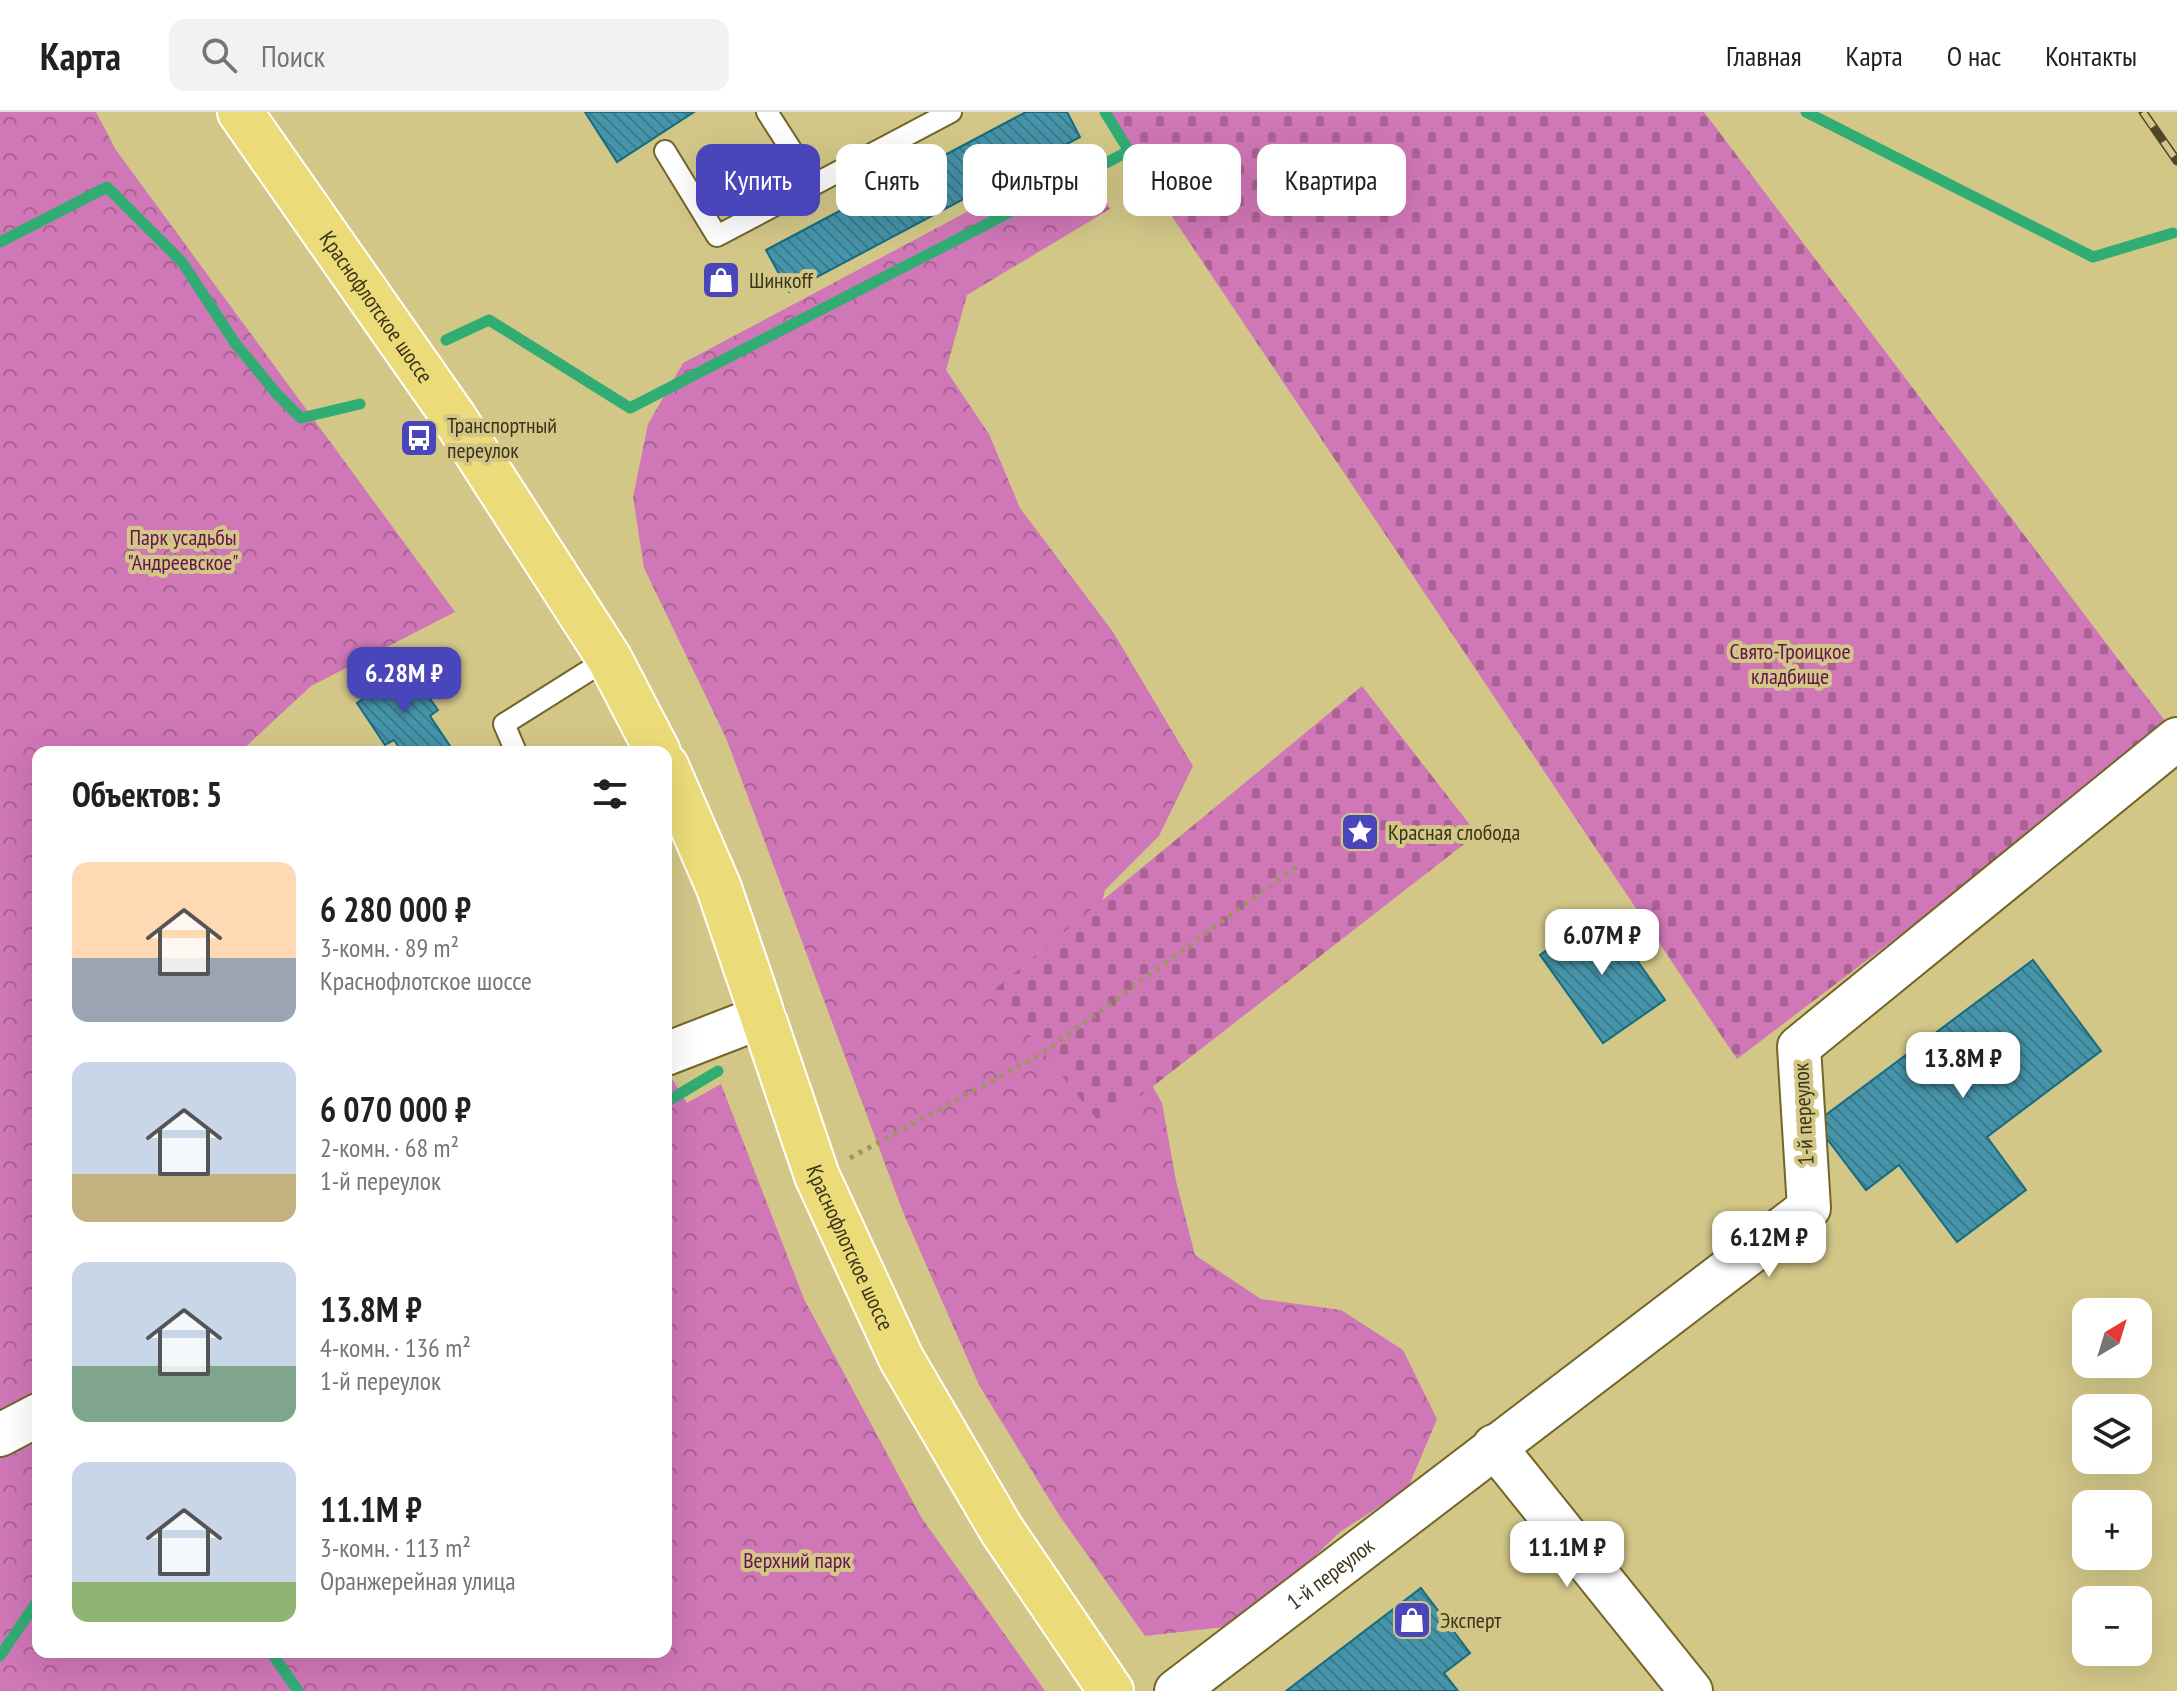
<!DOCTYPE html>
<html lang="ru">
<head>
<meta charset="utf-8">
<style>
	body { margin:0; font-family:"PT Sans Narrow",sans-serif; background:#f2f2f2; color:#202124; height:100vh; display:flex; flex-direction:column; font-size:30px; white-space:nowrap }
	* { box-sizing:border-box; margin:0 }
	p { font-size:26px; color:#757577 }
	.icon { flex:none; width:44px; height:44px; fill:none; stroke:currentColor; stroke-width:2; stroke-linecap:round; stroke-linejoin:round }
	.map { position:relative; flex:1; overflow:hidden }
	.details { position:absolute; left:32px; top:634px; width:640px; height:912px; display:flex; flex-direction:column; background:#fff; border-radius:16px; box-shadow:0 8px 32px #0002 }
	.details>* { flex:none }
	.hud { position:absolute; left:696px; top:32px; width:760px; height:72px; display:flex; gap:16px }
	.needle { width:52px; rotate:38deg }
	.fabs { position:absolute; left:2072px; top:1186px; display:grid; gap:16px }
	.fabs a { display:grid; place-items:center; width:80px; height:80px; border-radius:16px; background:#fff; box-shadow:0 8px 32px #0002; font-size:40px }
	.price { position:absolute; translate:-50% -68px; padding:0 18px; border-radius:16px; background:#fff; color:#222; font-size:26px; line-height:52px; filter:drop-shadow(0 2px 4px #0008) }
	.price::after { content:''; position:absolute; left:50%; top:48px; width:24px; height:18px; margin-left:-12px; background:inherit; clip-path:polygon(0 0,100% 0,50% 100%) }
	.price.current { background:#4945bb; color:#fff }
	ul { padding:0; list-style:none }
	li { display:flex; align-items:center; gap:24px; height:200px; padding:0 40px }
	li span { display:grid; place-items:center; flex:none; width:224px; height:160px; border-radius:16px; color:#555 }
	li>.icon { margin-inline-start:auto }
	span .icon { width:96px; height:96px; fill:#fffc; stroke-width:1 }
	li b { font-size:34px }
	h2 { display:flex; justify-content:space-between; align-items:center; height:96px; padding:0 40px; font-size:34px }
	.tag { padding:0 28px; border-radius:16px; background:#fff; box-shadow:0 8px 32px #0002; font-size:28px; line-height:72px }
	.tag.current { background:#4945bb; color:#fff }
	header { display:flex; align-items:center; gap:48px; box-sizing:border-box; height:112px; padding:0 40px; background:#fff; border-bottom:2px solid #e0e0e0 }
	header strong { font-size:38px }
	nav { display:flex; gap:44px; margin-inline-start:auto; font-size:28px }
	.search { width:560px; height:72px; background:#f2f2f2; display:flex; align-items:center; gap:20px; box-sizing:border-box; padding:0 28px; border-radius:16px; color:#757577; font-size:30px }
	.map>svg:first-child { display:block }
	.forest { fill:url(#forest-crowns) }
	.cemetery { fill:url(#cemetery-stones) }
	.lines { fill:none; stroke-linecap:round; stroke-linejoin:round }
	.stream { stroke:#31ad74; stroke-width:11 }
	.building { fill:url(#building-back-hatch); stroke:#156c81; stroke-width:2 }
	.service-casing { stroke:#726628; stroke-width:24 }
	.minor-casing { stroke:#726628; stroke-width:46 }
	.primary-casing { stroke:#fff; stroke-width:48 }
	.path { stroke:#9f9563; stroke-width:5; stroke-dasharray:4 6; stroke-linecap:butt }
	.service { stroke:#fff; stroke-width:20 }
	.minor { stroke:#fff; stroke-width:42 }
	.primary { stroke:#ecdc79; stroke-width:44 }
	.rail-casing { stroke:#4e4829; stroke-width:9 }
	.rail { stroke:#d3c788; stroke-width:6; stroke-dasharray:18; stroke-linecap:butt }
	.labels { text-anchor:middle; stroke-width:8; stroke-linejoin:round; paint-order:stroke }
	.poi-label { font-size:22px; fill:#39341a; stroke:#d3c788; text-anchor:start }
	.street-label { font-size:22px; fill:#39341a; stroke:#d3c788 }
	.park-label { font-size:22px; fill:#621151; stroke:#d3c788 }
</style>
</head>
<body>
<header>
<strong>Карта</strong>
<div class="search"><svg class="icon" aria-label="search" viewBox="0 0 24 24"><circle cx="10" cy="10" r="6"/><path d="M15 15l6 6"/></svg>Поиск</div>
<nav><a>Главная</a><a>Карта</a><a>О нас</a><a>Контакты</a></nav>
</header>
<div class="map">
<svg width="2177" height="1579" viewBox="0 0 2177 1579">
	<defs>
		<pattern id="forest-crowns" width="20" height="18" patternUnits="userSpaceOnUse" patternTransform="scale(2)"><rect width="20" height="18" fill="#d077b7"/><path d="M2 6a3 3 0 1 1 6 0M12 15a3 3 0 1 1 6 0" fill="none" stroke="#aa6294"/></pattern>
		<pattern id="cemetery-stones" width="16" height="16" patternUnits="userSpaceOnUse" patternTransform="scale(2)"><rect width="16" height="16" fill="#d077b7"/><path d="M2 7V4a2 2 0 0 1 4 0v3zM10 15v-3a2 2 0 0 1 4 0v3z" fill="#aa6294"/></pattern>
		<pattern id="building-back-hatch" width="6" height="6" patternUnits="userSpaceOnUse" patternTransform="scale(2)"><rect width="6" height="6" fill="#4694aa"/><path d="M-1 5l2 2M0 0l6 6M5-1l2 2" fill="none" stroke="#3b7a8a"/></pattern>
	</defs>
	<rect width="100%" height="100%" fill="#d3c788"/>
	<path class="forest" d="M0,0H96L116,38L455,500L311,574L240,640H38V1540H666V957L687,991L721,972L804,1187L921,1405L1045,1579H0Z
		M1057,52L1089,59L1110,97L967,183L946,258L989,322L1020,396L1113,520L1193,654L1159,724L1105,778L1086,856L1162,991L1176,1069L1195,1143L1261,1187L1341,1198L1403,1238L1437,1307L1408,1376L1340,1420L1287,1471L1224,1515L1145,1524L1059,1403L979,1273L903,1100L726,626L644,456L633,385L648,312L683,251Z"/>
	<path class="cemetery" d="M1102,0H1704L2171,617L1737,947Z
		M1362,574L1477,722L1102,1014L994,878Z"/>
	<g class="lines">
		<path class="stream" d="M1806,0L2093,145L2173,121
			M0,130L107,75L182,150L235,231L277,282L301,306L360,292
			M446,228L489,208L630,296L1129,39L1105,0
			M666,990L718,959
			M271,1540L298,1579
			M0,1544L38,1488"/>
	</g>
	<path class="building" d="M585,0H694L617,50Z
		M1026,0H1067L1080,25L789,180L766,138Z
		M407,555L438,598L430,604L454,640H402L394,628L385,633L357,591Z
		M1602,799L1665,888L1603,931L1540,843Z
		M2033,848L2101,939L1987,1025L2026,1078L1957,1130L1899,1053L1866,1078L1815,1011Z
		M1421,1476L1470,1541L1444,1561L1458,1579H1286Z"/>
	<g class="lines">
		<g class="service-casing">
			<path id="service" d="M767,0L814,73
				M665,39L717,124L951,0
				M516,640L504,612L609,546"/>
		</g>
		<g class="minor-casing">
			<g id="minor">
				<path d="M666,942L764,904"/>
				<path d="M0,1323L38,1303"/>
				<path d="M1494,1334L1691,1579"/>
				<path id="s1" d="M1176,1579L1809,1096L1799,935L2177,627"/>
			</g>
		</g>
		<g class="primary-casing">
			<g id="primary">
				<path id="s2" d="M240,0L453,304L609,546L658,640"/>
				<path id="s3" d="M666,654L719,776L817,1064L901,1246L1001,1417L1111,1579"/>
			</g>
		</g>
		<path class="path" d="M850,1046L1043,941L1297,754"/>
		<use href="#service" class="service"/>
		<use href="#minor" class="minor"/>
		<use href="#primary" class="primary"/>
		<g class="rail-casing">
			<path id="rail" d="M2143,0L2177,49"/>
		</g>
		<use href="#rail" class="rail"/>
	</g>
	<defs>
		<g id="shop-square" transform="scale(2)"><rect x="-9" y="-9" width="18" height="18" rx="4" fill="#4945bb" stroke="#d3c788"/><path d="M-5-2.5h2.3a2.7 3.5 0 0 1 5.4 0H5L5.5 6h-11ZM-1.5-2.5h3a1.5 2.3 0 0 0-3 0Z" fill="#fff"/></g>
		<g id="bus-square" transform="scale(2)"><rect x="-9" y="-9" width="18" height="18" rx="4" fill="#4945bb" stroke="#d3c788"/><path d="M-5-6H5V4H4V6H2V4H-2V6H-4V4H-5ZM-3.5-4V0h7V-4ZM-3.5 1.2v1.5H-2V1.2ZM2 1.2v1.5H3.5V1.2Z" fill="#fff"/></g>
		<g id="sight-square" transform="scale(2)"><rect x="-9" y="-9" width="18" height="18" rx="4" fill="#4945bb" stroke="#d3c788"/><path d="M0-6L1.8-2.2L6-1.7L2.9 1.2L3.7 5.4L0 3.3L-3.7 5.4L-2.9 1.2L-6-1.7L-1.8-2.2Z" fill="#fff"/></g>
	</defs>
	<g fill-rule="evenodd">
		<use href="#shop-square" x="721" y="168"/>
		<use href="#bus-square" x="419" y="326"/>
		<use href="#sight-square" x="1360" y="720"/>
		<use href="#shop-square" x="1412" y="1508"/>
	</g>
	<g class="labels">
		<g class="poi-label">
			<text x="749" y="176">Шинкoff</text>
			<text x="447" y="321">Транспортный<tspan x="447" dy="25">переулок</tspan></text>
			<text x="1388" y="728">Красная слобода</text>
			<text x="1440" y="1516">Эксперт</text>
		</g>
		<g class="street-label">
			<text dy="8" stroke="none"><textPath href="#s2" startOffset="238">Краснофлотское шоссе</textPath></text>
			<text transform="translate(1803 1002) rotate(-93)" y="8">1-й переулок</text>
			<text dy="8" stroke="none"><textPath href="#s3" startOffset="516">Краснофлотское шоссе</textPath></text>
			<text dy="8" stroke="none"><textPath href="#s1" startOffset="194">1-й переулок</textPath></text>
		</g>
		<g class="park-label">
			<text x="183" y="433">Парк усадьбы<tspan x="183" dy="25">"Андреевское"</tspan></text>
			<text x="1790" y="547">Свято-Троицкое<tspan x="1790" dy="25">кладбище</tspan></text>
			<text x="797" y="1456">Верхний парк</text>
		</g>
	</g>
</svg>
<div class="fabs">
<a><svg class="needle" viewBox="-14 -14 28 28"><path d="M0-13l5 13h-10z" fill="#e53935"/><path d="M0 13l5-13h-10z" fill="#757577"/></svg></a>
<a><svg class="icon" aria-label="layers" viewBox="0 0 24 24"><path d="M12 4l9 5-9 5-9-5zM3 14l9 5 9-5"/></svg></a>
<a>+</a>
<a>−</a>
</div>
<b class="price current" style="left:404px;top:603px">6.28M ₽</b>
<b class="price" style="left:1602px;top:865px">6.07M ₽</b>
<b class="price" style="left:1963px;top:988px">13.8M ₽</b>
<b class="price" style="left:1769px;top:1167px">6.12M ₽</b>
<b class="price" style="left:1567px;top:1477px">11.1M ₽</b>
<div class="hud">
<a class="tag current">Купить</a>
<a class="tag">Снять</a>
<a class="tag">Фильтры</a>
<a class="tag">Новое</a>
<a class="tag">Квартира</a>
</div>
<section class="details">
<h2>Объектов: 5<svg class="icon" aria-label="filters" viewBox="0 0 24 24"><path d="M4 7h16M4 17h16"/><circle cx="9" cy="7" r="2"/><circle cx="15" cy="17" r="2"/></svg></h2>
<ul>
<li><span style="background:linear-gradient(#ffd9b3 60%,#9aa5b1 0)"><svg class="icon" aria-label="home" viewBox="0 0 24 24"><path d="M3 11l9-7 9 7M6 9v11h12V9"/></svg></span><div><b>6 280 000 ₽</b><p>3-комн. · 89 m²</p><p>Краснофлотское шоссе</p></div></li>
<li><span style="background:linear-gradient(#c9d6e8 70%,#c2b280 0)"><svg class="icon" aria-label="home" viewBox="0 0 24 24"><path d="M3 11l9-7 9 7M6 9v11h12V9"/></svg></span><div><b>6 070 000 ₽</b><p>2-комн. · 68 m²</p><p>1-й переулок</p></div></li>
<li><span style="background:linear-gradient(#c9d6e8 65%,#7fa58c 0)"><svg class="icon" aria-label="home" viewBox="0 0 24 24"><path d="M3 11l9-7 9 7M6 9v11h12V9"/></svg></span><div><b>13.8M ₽</b><p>4-комн. · 136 m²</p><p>1-й переулок</p></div></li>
<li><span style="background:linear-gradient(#c9d6e8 75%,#8fb573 0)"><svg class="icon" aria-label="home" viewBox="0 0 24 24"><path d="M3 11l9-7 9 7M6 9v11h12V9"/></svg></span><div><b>11.1M ₽</b><p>3-комн. · 113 m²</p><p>Оранжерейная улица</p></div></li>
</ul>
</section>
</div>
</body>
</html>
